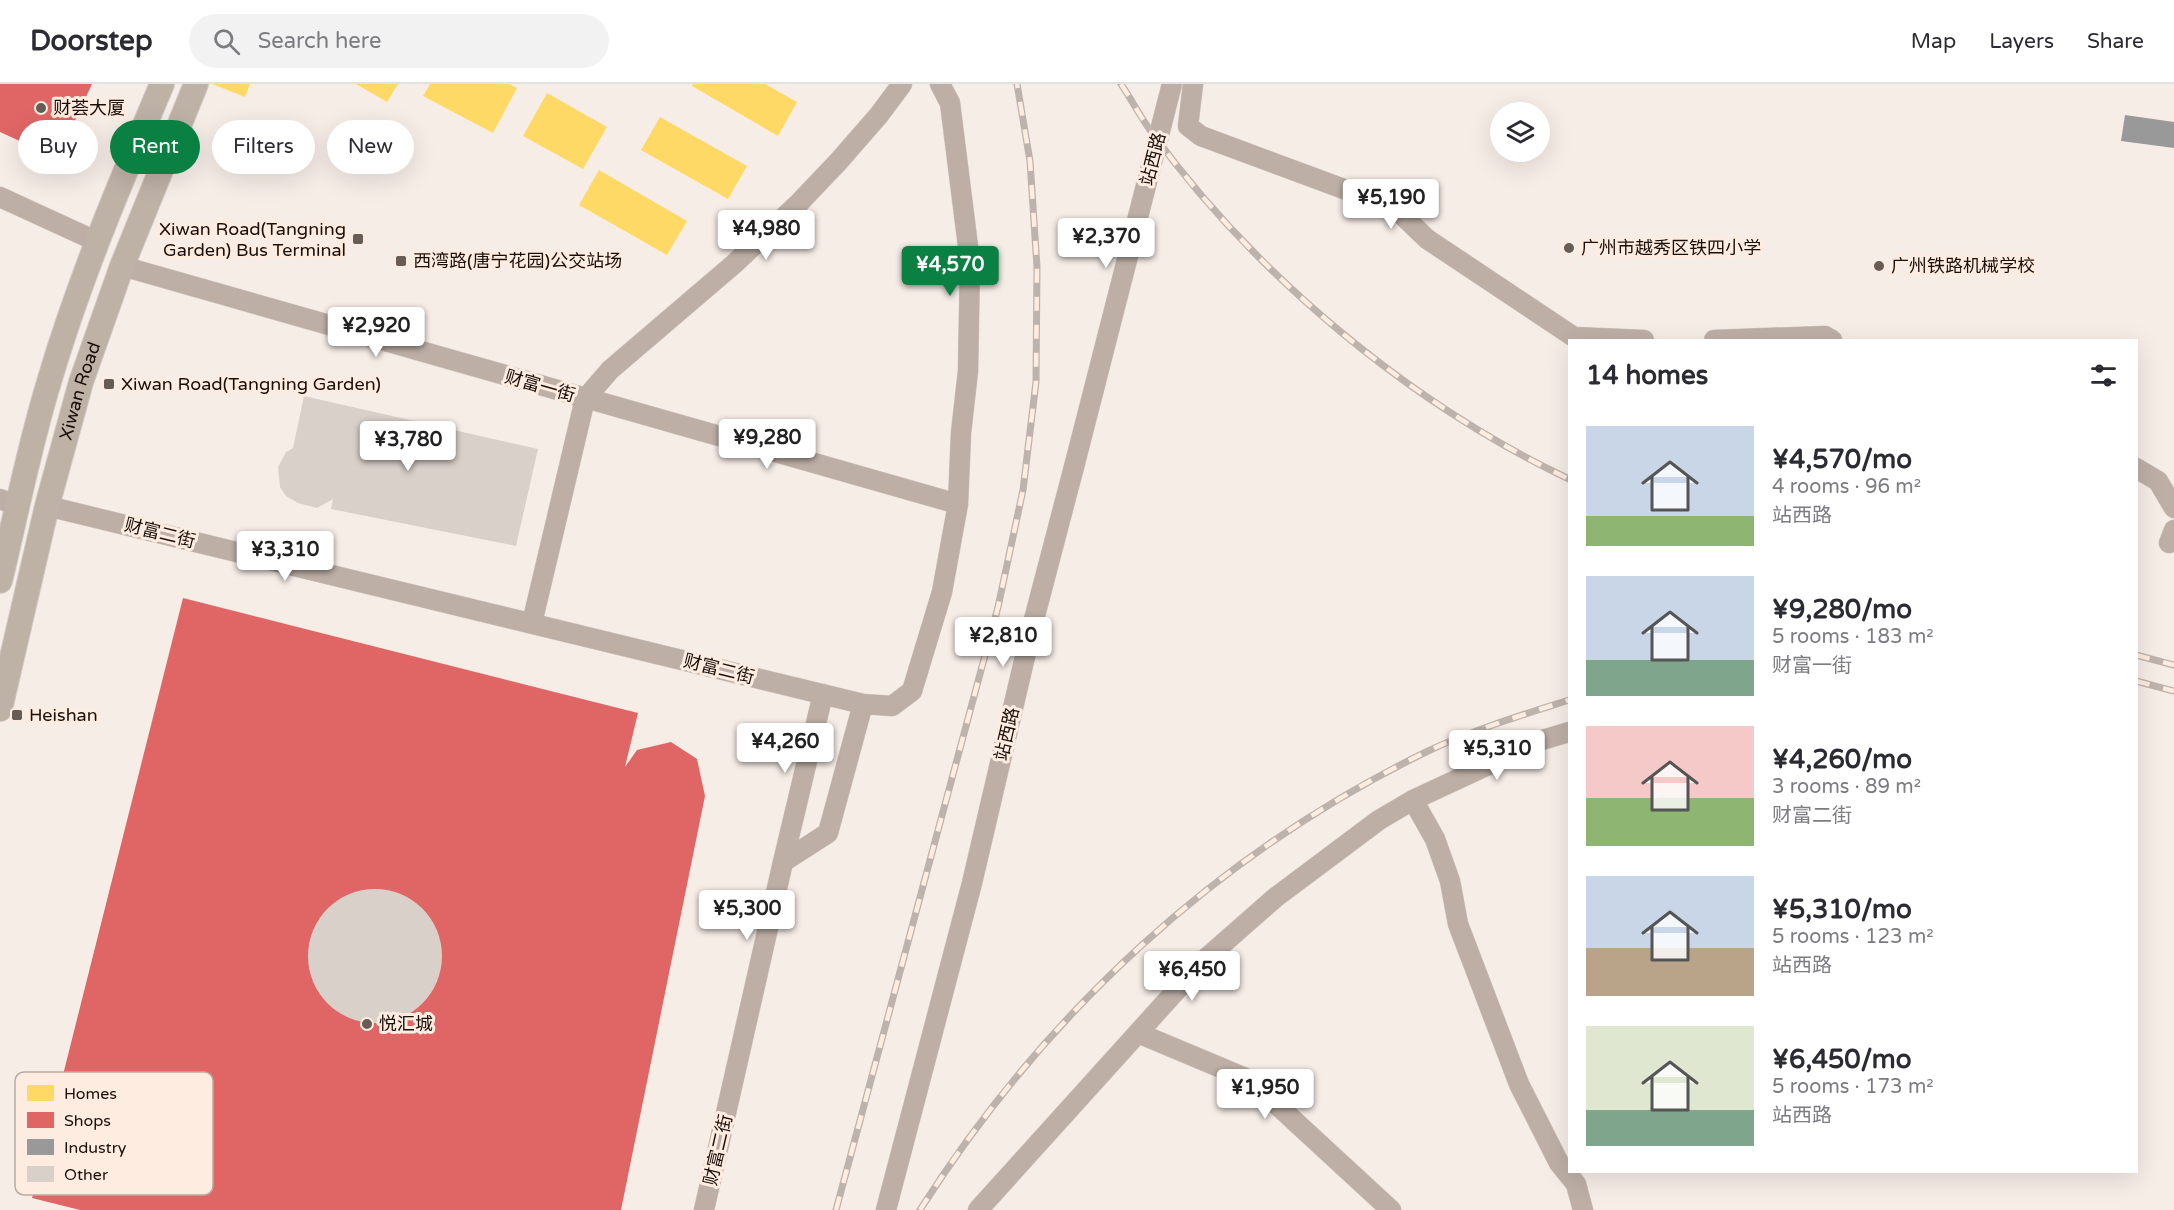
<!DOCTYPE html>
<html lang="en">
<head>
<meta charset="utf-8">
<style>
	body { margin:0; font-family:"Varela Round","Noto Sans SC",sans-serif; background:#f2f2f3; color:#2b2b33; height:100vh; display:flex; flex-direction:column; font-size:22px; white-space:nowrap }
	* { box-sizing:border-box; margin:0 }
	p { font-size:20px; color:#7c7c81 }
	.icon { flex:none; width:33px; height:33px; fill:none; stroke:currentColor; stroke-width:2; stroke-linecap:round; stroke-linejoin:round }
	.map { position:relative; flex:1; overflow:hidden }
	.panel { position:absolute; left:1568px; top:255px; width:570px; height:834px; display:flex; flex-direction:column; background:#fff; border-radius:0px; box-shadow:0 6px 24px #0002 }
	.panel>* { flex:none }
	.banner { position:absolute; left:18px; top:36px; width:570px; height:54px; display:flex; gap:12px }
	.fabs { position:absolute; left:1490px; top:18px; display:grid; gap:12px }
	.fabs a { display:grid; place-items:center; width:60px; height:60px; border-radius:50%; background:#fff; box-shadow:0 6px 24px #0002; font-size:30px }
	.price { position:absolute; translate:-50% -51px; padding:0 14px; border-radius:6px; background:#fff; color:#222; font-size:20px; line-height:39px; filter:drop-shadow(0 2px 3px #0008) }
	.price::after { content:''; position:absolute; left:50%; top:36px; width:18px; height:14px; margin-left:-9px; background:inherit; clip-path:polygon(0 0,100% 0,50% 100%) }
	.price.on { background:#0b8043; color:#fff }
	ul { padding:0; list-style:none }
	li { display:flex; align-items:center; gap:18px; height:150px; padding:0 18px }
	li span { display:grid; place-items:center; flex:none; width:168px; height:120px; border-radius:0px; color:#555 }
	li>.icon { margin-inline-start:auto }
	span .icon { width:72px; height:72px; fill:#fffc; stroke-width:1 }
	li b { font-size:26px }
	h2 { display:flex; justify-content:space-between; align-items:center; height:72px; padding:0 18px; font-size:26px }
	.pill { padding:0 21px; border-radius:27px; background:#fff; box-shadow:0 6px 24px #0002; font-size:21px; line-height:54px }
	.pill.on { background:#0b8043; color:#fff }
	header { display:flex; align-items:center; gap:36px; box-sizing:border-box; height:84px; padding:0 30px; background:#fff; border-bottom:2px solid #e1e1e2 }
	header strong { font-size:28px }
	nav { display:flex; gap:33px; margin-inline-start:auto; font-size:21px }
	.search { width:420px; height:54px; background:#f2f2f3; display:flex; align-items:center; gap:15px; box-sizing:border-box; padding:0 21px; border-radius:33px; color:#7c7c81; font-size:22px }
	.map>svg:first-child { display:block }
	.homes { fill:#ffd966 }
	.shops { fill:#e06666 }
	.industry { fill:#999 }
	.building { fill:#dad0ca }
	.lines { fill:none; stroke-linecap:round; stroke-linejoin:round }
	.minor-casing { stroke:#d2cac5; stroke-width:21 }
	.major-casing { stroke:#d2cac5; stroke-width:26 }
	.minor { stroke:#bdafa6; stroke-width:20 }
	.major { stroke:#beb1a6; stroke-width:24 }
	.rail-casing { stroke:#bdb2ac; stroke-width:7 }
	.rail { stroke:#feece0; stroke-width:4.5; stroke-dasharray:14; stroke-linecap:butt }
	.minor-bridge-casing { stroke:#d2cac5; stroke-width:21; stroke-linecap:butt }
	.minor-bridge { stroke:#bdafa6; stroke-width:20 }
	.poi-dot { fill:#675d57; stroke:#feece0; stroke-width:2 }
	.labels { text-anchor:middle; stroke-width:6; stroke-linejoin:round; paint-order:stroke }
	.poi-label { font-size:18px; fill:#190f09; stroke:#feece0; text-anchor:start }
	.street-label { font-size:18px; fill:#190f09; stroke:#feece0 }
	.key { fill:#feece0; stroke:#b9aaa0; stroke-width:1.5 }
	.key-label { font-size:16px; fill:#190f09 }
</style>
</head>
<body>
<header>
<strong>Doorstep</strong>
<div class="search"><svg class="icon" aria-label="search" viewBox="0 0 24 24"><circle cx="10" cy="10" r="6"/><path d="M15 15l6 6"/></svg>Search here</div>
<nav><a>Map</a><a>Layers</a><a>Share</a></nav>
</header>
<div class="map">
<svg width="2174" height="1126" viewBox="0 0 2174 1126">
	<rect width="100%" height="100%" fill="#f7ede7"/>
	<path class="homes" d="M212,0H250L245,13Z
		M356,0H398L387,18Z
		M430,0H509L517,4L493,49L423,12Z
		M693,0H765L797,18L778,52L692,2Z
		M547,9L607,43L583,85L523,52Z
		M660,33L747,82L728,115L641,66Z
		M599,86L687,137L667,171L579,121Z"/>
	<path class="shops" d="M0,0H92L67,54L35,64L0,48Z
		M183,514L638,629L625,683L637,666L671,658L697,675L705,712L621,1126H80L32,1114Z"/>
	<path class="industry" d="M2125,31L2174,38V64L2121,57Z"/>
	<path class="building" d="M304,312L538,365L516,462L331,425L333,415L317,424L298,419L286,412L280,403L278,383L286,368L293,364Z
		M308 872a67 67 0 1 1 134 0a67 67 0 1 1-134 0Z"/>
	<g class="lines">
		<g class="minor-casing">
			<path id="minor" d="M1193,0L1188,42L1201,52L1395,124L1427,155L1574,253L1644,256
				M0,113L98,158
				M122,182L958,420
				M1714,256L1825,252L1832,256
				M2136,384L2158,397L2174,424
				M0,415L18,422
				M47,422L863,620L892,622L912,607L942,508L958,420L961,349L968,287L970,178L950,19L940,0
				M2169,459L2174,446
				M532,539L585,315L610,286L734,180L798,120L838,78L879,31L902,0
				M1413,716L1435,755L1450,797L1458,840L1519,1000L1559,1079L1576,1100L1583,1126
				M783,778L823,610
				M1138,949L1250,996L1391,1126
				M704,1126L783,778L828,749L863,620
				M886,1126L972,799L1031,547L1075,379
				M978,1126L1202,878L1276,813L1379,736L1413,716L1542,656L1569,648"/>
		</g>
		<g class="major-casing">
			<g id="major">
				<path d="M0,497C16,431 29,363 49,298C79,196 121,97 162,0"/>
				<path id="s1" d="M0,625L47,422L81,298L122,182L196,0"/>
			</g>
		</g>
		<use href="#minor" class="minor"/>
		<use href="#major" class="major"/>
		<g class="rail-casing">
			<path id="rail" d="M1121,0C1131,15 1140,32 1150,46C1254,190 1409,319 1569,395
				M2136,571L2174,581
				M2136,597L2174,607
				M836,1126L998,523L1023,406L1036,298L1037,183L1030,77L1017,0
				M920,1126C1045,929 1218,769 1428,667C1473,646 1522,631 1569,616"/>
		</g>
		<use href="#rail" class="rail"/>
		<g class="minor-bridge-casing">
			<path id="minor-bridge" d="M1075,379L1172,0"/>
		</g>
		<use href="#minor-bridge" class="minor-bridge"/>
	</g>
	<g class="poi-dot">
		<circle cx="41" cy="24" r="6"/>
		<rect x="352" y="149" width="12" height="12" rx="3"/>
		<circle cx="1569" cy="164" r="6"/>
		<rect x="395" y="171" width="12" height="12" rx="3"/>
		<circle cx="1879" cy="182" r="6"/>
		<rect x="103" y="294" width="12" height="12" rx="3"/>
		<rect x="11" y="625" width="12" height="12" rx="3"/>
		<circle cx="367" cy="940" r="6"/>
	</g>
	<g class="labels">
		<g class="poi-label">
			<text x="53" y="30">财荟大厦</text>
			<text x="346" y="151" text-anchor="end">Xiwan Road(Tangning<tspan x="346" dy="21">Garden) Bus Terminal</tspan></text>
			<text x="1581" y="170">广州市越秀区铁四小学</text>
			<text x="413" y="183">西湾路(唐宁花园)公交站场</text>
			<text x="1891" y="188">广州铁路机械学校</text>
			<text x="121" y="306">Xiwan Road(Tangning Garden)</text>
			<text x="29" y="637">Heishan</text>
			<text x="379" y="946">悦汇城</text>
		</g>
		<g class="street-label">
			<text transform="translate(1153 75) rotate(-76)" y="6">站西路</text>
			<text transform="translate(540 302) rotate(16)" y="6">财富一街</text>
			<text dy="6" stroke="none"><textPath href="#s1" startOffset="328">Xiwan Road</textPath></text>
			<text transform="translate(160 449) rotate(14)" y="6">财富二街</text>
			<text transform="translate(719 585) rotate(14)" y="6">财富二街</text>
			<text transform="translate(1007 650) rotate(-77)" y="6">站西路</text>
			<text transform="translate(718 1066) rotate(-77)" y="6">财富二街</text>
		</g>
	</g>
	<rect x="15" y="988" width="198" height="123" rx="9" class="key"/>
	<rect x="27" y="1001" width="27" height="16" fill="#ffd966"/>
	<rect x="27" y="1028" width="27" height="16" fill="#e06666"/>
	<rect x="27" y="1055" width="27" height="16" fill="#999"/>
	<rect x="27" y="1082" width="27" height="16" fill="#dad0ca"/>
	<g class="key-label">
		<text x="64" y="1015">Homes</text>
		<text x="64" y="1042">Shops</text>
		<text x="64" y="1069">Industry</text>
		<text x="64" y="1096">Other</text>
	</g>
</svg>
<div class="fabs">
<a><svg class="icon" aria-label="layers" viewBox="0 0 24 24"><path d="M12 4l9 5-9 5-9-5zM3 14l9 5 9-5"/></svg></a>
</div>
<b class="price" style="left:1391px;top:146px">¥5,190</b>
<b class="price" style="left:766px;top:177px">¥4,980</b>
<b class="price" style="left:1106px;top:185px">¥2,370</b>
<b class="price on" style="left:950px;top:213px">¥4,570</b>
<b class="price" style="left:376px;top:274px">¥2,920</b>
<b class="price" style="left:767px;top:386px">¥9,280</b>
<b class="price" style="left:408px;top:388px">¥3,780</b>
<b class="price" style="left:285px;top:498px">¥3,310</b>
<b class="price" style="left:1003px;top:584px">¥2,810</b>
<b class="price" style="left:785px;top:690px">¥4,260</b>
<b class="price" style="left:1497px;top:697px">¥5,310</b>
<b class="price" style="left:747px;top:857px">¥5,300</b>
<b class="price" style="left:1192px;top:918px">¥6,450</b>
<b class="price" style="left:1265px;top:1036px">¥1,950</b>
<div class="banner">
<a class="pill">Buy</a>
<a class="pill on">Rent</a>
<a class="pill">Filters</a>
<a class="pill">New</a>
</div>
<section class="panel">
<h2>14 homes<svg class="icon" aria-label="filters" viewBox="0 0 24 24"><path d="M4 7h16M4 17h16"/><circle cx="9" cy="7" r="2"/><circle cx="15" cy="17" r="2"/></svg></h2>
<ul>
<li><span style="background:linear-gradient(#c9d6e8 75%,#8fb573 0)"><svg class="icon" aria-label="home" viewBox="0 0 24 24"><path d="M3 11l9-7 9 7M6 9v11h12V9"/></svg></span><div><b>¥4,570/mo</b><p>4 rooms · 96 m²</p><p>站西路</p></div></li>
<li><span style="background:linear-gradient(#c9d6e8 70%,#7fa58c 0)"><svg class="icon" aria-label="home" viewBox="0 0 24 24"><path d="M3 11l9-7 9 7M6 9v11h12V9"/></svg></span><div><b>¥9,280/mo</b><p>5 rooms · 183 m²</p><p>财富一街</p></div></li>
<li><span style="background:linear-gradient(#f6c9c9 60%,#8fb573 0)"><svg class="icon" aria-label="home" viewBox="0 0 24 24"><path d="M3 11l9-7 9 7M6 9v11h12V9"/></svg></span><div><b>¥4,260/mo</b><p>3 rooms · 89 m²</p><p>财富二街</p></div></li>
<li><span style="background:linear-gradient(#c9d6e8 60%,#b9a48a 0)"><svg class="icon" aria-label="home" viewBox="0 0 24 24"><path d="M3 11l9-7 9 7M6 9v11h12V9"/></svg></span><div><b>¥5,310/mo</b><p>5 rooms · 123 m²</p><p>站西路</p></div></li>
<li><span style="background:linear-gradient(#dfe7d0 70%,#7fa58c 0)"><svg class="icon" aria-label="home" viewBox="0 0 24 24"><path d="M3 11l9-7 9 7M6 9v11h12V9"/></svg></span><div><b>¥6,450/mo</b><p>5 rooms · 173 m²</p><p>站西路</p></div></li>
</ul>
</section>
</div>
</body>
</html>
